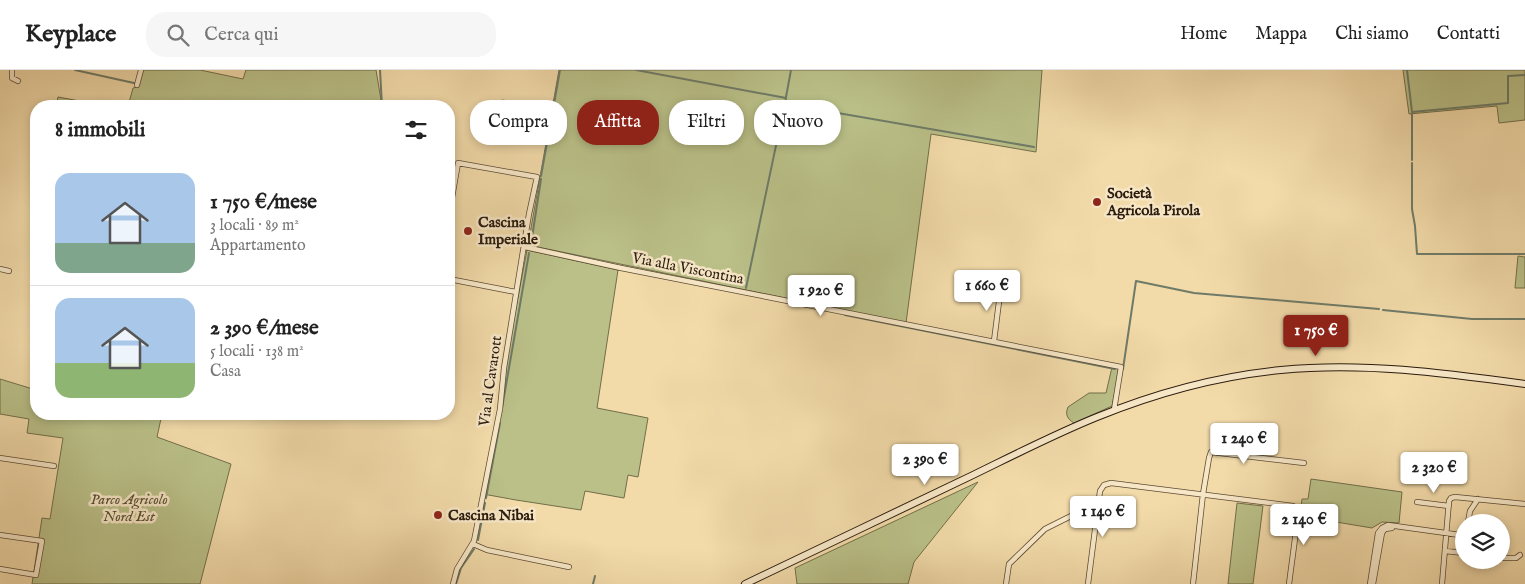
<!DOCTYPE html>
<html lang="it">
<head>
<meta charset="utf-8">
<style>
	body { margin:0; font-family:"IM FELL English",serif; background:#f6f6f6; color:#222; height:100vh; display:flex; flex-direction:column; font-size:19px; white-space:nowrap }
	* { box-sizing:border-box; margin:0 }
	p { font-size:16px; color:#767676 }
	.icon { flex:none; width:28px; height:28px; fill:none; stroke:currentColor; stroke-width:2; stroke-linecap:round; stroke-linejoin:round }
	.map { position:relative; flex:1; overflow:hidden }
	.sheet { position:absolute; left:30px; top:30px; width:425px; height:320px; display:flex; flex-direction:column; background:#fff; border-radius:20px; box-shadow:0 2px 8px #0003 }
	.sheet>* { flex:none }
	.top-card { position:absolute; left:470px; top:30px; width:475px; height:45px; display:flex; gap:10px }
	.tools { position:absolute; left:1455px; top:444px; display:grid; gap:10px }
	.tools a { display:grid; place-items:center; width:55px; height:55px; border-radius:50%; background:#fff; box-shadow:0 2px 8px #0003; font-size:25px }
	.price { position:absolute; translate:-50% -42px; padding:0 11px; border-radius:5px; background:#fff; color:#222; font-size:16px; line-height:32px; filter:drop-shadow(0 1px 2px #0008) }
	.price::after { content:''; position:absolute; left:50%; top:30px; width:15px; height:11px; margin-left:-8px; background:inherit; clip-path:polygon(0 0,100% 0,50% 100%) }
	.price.current { background:#8f2418; color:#fff }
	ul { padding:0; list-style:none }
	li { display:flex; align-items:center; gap:15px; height:125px; padding:0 25px }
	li+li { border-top:1px solid #e0e0e0 }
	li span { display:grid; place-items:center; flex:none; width:140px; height:100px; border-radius:15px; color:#555 }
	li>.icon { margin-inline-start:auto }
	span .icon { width:60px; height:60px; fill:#fffc; stroke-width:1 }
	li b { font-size:21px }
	h2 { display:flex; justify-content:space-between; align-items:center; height:60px; padding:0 25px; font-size:21px }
	.pill { padding:0 18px; border-radius:20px; background:#fff; box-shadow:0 2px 8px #0003; font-size:18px; line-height:45px }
	.pill.current { background:#8f2418; color:#fff }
	header { display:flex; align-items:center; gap:30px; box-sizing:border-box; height:70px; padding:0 25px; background:#fff; border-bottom:1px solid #e0e0e0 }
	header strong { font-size:24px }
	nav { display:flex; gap:28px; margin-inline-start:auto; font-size:18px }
	.search { width:350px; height:45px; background:#f6f6f6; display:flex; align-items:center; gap:12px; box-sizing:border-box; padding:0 18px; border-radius:20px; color:#767676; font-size:19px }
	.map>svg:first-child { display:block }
	.green { fill:#bac088; stroke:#726e4a }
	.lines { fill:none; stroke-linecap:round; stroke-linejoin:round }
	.stream { stroke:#6e7b68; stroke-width:2 }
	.street-casing { stroke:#5c4b34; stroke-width:6 }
	.secondary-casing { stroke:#2a1b0d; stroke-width:8 }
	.street { stroke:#f7e7c7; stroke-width:4.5 }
	.secondary { stroke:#f7e7c7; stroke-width:6 }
	.poi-dot { fill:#8f2418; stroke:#f7e7c7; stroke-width:2 }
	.labels { text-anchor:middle; stroke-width:5; stroke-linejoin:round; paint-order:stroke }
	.poi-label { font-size:15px; font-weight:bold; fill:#2a1b0d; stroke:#f7e7c7; text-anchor:start }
	.street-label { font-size:15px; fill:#2a1b0d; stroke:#f7e7c7 }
	.park-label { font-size:15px; font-style:italic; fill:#554d32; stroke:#f7e7c7 }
</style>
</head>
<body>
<header>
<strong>Keyplace</strong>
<div class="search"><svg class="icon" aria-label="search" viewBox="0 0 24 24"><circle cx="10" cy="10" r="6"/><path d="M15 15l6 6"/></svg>Cerca qui</div>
<nav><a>Home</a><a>Mappa</a><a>Chi siamo</a><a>Contatti</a></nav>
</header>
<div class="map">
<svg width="1525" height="514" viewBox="0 0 1525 514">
	<rect width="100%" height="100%" fill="#f2daa9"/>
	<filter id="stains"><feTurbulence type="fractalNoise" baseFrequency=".004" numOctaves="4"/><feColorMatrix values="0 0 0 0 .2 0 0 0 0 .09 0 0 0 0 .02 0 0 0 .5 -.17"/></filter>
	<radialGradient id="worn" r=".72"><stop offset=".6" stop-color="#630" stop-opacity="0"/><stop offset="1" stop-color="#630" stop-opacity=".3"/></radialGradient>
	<path class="green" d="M142,0H200L243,9L246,0H376L382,36H128L133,18L138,17Z
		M559,0H1042L1036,82L931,64L906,253L528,175Z
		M1403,0H1525V50L1499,53L1497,36L1409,44Z
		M58,27L107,36H56Z
		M502,30L523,33L522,43L545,47L544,50L500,44Z
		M527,180L618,200L597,338L648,348L638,407L628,405L624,428L585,421L581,440L516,430L483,424L501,339L509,275Z
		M1518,186L1525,187V218H1515Z
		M1112,297L1120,299L1112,336L1074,353C1067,349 1065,344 1068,337L1089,323H1106Z
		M0,309L36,320V344H162L157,367L231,394L200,514H32L42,448L50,449L63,368L27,363L29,349L0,344Z
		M1311,409L1402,422L1399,453L1382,452L1372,458L1300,446L1302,429H1308Z
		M978,412L914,492L908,514H797L795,498Z
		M1237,433L1263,436L1253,514H1228Z"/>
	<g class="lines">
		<path class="stream" d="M75,0L134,13
			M380,0L382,36
			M636,0L786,28L746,218
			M1407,0L1412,42V90
			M786,27L791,0
			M786,34L1034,77
			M1412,42L1508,33V6L1525,5
			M1412,93V139L1415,156L1417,184H1525
			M541,106L560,0
			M531,174L541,109
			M1383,240L1472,249H1525
			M845,245L1115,299
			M1123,299L1136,211L1194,223L1379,239
			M502,338L529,183
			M486,428L500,353
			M478,470L485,433
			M456,514L461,498L474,479
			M593,514L595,506"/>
		<g class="street-casing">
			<path id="street" d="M12,0V8L18,11
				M137,15L141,0
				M449,145L458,93L537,107L529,144L504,298L500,339L474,471L457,499L453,514
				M525,177L621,198L1121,297L1114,340
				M0,199L9,201
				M449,209L516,222
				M994,271L1001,216
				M0,388L54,396
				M1417,432L1449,436
				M1468,452L1470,441L1478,429
				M0,465L42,471L36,505L0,499
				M473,474L487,480L569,497
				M1445,481L1464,483
				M1501,488H1516L1520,485
				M1006,514L1009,494L1045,459L1071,446L1096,449
				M1088,514L1100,421L1104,415L1111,413L1293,436L1297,439L1298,446L1289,514
				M1193,514L1203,424L1209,388L1211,382L1304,393
				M1370,514L1378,463L1382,458L1388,455L1460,465L1464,463
				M1373,514L1382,463L1385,459L1392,458
				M1442,514L1449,431L1451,428L1455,427L1525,434"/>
		</g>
		<g class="secondary-casing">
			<path id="secondary" d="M745,514C821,478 897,441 973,405C1014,385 1055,364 1097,347C1156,323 1218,306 1281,300C1364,292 1444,303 1525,314"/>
		</g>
		<use href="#street" class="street"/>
		<use href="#secondary" class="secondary"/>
	</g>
	<g class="poi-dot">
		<circle cx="1097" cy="132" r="5"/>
		<circle cx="468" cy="161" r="5"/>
		<circle cx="438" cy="445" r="5"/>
	</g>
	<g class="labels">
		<g class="poi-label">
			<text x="1107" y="128">Società<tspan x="1107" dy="17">Agricola Pirola</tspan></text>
			<text x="478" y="157">Cascina<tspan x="478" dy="17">Imperiale</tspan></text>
			<text x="448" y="450">Cascina Nibai</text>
		</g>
		<g class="street-label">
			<text transform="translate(688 198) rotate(11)" y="5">Via alla Viscontina</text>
			<text transform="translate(490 311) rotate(-82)" y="5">Via al Cavarott</text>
		</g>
		<g class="park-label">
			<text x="129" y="434">Parco Agricolo<tspan x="129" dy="17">Nord Est</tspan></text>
		</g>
	</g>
	<rect width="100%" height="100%" filter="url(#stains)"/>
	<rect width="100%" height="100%" fill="url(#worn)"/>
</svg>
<div class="tools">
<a><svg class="icon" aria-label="layers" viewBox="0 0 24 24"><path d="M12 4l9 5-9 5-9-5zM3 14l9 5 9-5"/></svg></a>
</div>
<b class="price" style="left:987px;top:242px">1 660 €</b>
<b class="price" style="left:821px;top:247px">1 920 €</b>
<b class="price current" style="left:1316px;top:287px">1 750 €</b>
<b class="price" style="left:1244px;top:395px">1 240 €</b>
<b class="price" style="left:925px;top:416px">2 390 €</b>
<b class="price" style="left:1434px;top:424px">2 320 €</b>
<b class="price" style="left:1103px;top:468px">1 140 €</b>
<b class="price" style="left:1304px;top:476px">2 140 €</b>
<div class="top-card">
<a class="pill">Compra</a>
<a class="pill current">Affitta</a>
<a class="pill">Filtri</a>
<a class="pill">Nuovo</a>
</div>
<section class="sheet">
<h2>8 immobili<svg class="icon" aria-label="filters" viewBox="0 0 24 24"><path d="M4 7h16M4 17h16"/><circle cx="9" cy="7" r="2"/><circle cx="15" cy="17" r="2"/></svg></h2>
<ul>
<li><span style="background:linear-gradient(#a9c7e8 70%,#7fa58c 0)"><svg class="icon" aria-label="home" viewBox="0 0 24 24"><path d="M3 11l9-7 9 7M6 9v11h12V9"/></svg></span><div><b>1 750 €/mese</b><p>3 locali · 89 m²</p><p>Appartamento</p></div></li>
<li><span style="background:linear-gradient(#a9c7e8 65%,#8fb573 0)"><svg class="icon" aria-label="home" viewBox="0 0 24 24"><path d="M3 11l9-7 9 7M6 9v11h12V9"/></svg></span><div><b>2 390 €/mese</b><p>5 locali · 138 m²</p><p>Casa</p></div></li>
</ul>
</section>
</div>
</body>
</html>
